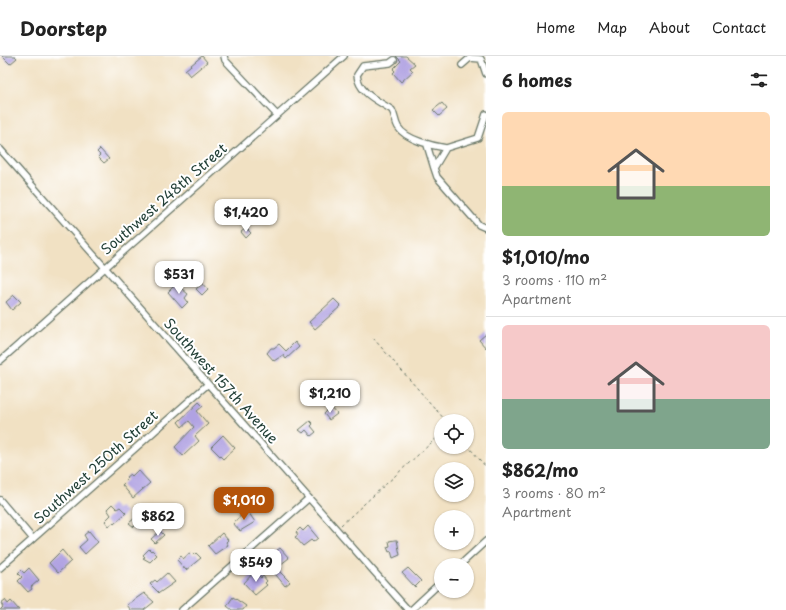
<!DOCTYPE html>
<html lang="en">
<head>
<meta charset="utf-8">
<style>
	body { margin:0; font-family:"Playpen Sans",sans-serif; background:#f2f2f2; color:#222; height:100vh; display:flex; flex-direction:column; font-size:15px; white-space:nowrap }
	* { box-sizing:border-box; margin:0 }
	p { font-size:13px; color:#767676 }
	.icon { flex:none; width:22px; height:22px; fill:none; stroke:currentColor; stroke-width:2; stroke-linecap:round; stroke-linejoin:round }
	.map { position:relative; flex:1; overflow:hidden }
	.sheet { display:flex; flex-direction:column; background:#fff; width:300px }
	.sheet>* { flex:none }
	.buttons { position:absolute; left:434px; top:358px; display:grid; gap:8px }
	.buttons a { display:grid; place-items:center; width:40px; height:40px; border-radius:50%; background:#fff; box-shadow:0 1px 3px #0004; font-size:20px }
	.price { position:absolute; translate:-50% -34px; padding:0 9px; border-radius:8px; background:#fff; color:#222; font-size:13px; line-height:26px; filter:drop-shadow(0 1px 2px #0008) }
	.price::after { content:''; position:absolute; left:50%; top:24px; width:12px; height:9px; margin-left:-6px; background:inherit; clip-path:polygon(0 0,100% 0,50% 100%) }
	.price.selected { background:#b45309; color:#fff }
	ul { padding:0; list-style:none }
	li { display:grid; align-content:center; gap:8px; height:212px; padding:0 16px }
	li+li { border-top:1px solid #e0e0e0 }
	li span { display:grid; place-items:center; height:124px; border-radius:6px; color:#555 }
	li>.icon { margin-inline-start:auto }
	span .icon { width:72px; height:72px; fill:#fffc; stroke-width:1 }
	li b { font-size:17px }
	h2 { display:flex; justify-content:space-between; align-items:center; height:48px; padding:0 16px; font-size:17px }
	header { display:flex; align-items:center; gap:24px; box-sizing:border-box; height:56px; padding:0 20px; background:#fff; border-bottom:1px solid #e0e0e0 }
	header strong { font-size:19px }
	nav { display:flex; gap:22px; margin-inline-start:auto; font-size:14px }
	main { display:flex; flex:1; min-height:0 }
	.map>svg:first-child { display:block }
	.building { fill:#b0a2e2 }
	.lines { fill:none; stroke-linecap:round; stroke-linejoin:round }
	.minor-casing { stroke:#687666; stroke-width:8 }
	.path { stroke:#687666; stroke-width:1; stroke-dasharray:3 3; stroke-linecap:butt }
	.minor { stroke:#fff; stroke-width:5.5 }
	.labels { text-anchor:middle; stroke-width:4; stroke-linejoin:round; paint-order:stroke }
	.street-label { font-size:14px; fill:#1f3d34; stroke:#fff }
</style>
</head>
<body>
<header>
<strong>Doorstep</strong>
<nav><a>Home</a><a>Map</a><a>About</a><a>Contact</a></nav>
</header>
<main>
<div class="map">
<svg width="486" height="554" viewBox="0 0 486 554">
	<rect width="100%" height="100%" fill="#fff"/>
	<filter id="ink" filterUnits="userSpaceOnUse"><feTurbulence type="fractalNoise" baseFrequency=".025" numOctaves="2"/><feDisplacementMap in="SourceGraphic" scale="8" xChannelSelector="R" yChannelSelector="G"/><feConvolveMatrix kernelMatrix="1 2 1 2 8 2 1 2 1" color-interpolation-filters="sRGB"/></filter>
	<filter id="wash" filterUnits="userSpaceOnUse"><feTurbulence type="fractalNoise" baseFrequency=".012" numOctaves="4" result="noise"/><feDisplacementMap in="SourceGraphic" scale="16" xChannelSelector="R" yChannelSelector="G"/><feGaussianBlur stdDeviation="0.9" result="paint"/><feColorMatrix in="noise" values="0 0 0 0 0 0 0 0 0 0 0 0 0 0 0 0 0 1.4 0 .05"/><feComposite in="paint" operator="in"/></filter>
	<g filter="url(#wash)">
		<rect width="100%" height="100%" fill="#f1e1c3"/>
		<g id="blocks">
			<path class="building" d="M2,0H15L17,2L10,8Z
				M202,0L207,6L190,20L185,14Z
				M396,0H406L415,8L410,12L413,15L401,26L393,17L395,15L393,13L401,5Z
				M442,47L447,53L439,60L433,54Z
				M100,93L109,103L104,107L98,101L100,99L97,96Z
				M246,172L251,177L246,182L241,176Z
				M203,227L208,233L202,239L196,233Z
				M176,228L188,238L185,242L188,246L182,252L168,236Z
				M14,239L21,246L12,254L6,246Z
				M334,243L341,250L315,273L309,266Z
				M486,278V292L479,284Z
				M295,286L299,291L286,303L283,299L274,305L267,297L271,292H274L279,288L286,295Z
				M199,346L203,350L197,355L208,368L195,380L199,385L183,400L175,391L194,371L189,365L182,371L178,366Z
				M331,351L337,358L329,364L324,358Z
				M310,365L313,368L311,370L316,376L311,380L306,374L303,377L299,374Z
				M223,379L235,392L223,403L211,391Z
				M138,414L150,427L133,442L122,429L128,423L126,421L130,418L132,420Z
				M112,448L117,453L120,451L126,457L114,468L113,467L109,470L105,465L111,459L107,453Z
				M247,454L255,466L240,475L233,467Z
				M136,461L140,465L134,471L129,467Z
				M308,470L318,482L313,486L311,484L303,490L295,481L298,479L296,476L300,472L303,475Z
				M89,475L98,486L85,498L79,491L87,484L84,479Z
				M160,475L164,479L155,487L151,483Z
				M222,477L228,484L226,486L228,489L215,498L208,490Z
				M395,484H397L400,499L393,502L391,495L389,496L387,491L390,490L389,485Z
				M280,492L289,502L276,512L290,526L285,530L267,508L270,505L267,502Z
				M149,493L151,495L152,494L157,499L150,506L143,502L145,501L143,499Z
				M62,494L71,505L58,517L49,507Z
				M191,496L194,499L196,497L201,502L186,514L177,504L181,500L183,503Z
				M29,512L39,524L31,531L32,533L28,536L18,525L22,521L18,517L21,514L24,517Z
				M408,512L421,525L415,531L402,517Z
				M255,515L261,522L263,520L267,525L265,527L267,529L255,539L244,527Z
				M167,517L175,526L159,537L150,528L155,524L157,526Z
				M144,537L154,546L144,554H131L127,549Z
				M233,541L246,550L243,554H232L227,550Z
				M5,544L8,548L11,545L19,554H0L3,551L1,547Z"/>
		</g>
	</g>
	<g filter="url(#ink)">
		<use href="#blocks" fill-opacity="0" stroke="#687666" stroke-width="1"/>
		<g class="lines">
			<g class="minor-casing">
				<path id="minor" d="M224,0L225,4L277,59
					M394,4L390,7L363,10L357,19C359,38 379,45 392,54C395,59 395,66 398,71C406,84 433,90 446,92
					M462,9L470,2L481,3L486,18
					M486,58L478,82L446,92L434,112L437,121L479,169L486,172
					M427,89L434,112
					M0,93L408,554
					M0,305L344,0
					M0,444L33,483
					M460,509L486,485
					M0,512L208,328
					M182,554L309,442
					M411,554L441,526"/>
			</g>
			<path class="path" d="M373,282L446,365
				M467,389L486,411
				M341,469L441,378"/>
			<use href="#minor" class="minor"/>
		</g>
	</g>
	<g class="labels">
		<g class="street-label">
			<text transform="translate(164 143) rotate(-41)" y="5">Southwest 248th Street</text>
			<text transform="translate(221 325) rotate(48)" y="5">Southwest 157th Avenue</text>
			<text transform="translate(96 411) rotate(-42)" y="5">Southwest 250th Street</text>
		</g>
	</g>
</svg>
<div class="buttons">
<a><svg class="icon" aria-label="locate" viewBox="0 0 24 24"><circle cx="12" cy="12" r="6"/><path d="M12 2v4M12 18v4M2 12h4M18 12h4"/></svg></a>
<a><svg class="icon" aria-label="layers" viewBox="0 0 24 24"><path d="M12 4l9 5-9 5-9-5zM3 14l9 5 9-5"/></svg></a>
<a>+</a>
<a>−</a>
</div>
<b class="price" style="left:246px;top:177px">$1,420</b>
<b class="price" style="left:179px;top:239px">$531</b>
<b class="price" style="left:330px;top:358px">$1,210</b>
<b class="price selected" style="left:244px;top:465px">$1,010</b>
<b class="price" style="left:158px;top:481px">$862</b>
<b class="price" style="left:256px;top:527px">$549</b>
</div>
<section class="sheet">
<h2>6 homes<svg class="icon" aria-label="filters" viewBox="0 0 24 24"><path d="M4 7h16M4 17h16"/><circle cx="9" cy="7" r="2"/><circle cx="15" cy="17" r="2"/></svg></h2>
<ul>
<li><span style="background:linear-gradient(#ffd9b3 60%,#8fb573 0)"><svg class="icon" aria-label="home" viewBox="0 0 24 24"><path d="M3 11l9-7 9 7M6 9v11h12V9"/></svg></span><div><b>$1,010/mo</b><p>3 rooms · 110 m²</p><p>Apartment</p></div></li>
<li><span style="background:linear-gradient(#f6c9c9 60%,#7fa58c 0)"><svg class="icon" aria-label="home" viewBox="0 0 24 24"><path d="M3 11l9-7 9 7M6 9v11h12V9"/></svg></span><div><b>$862/mo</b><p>3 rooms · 80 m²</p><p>Apartment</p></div></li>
</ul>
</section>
</main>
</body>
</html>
